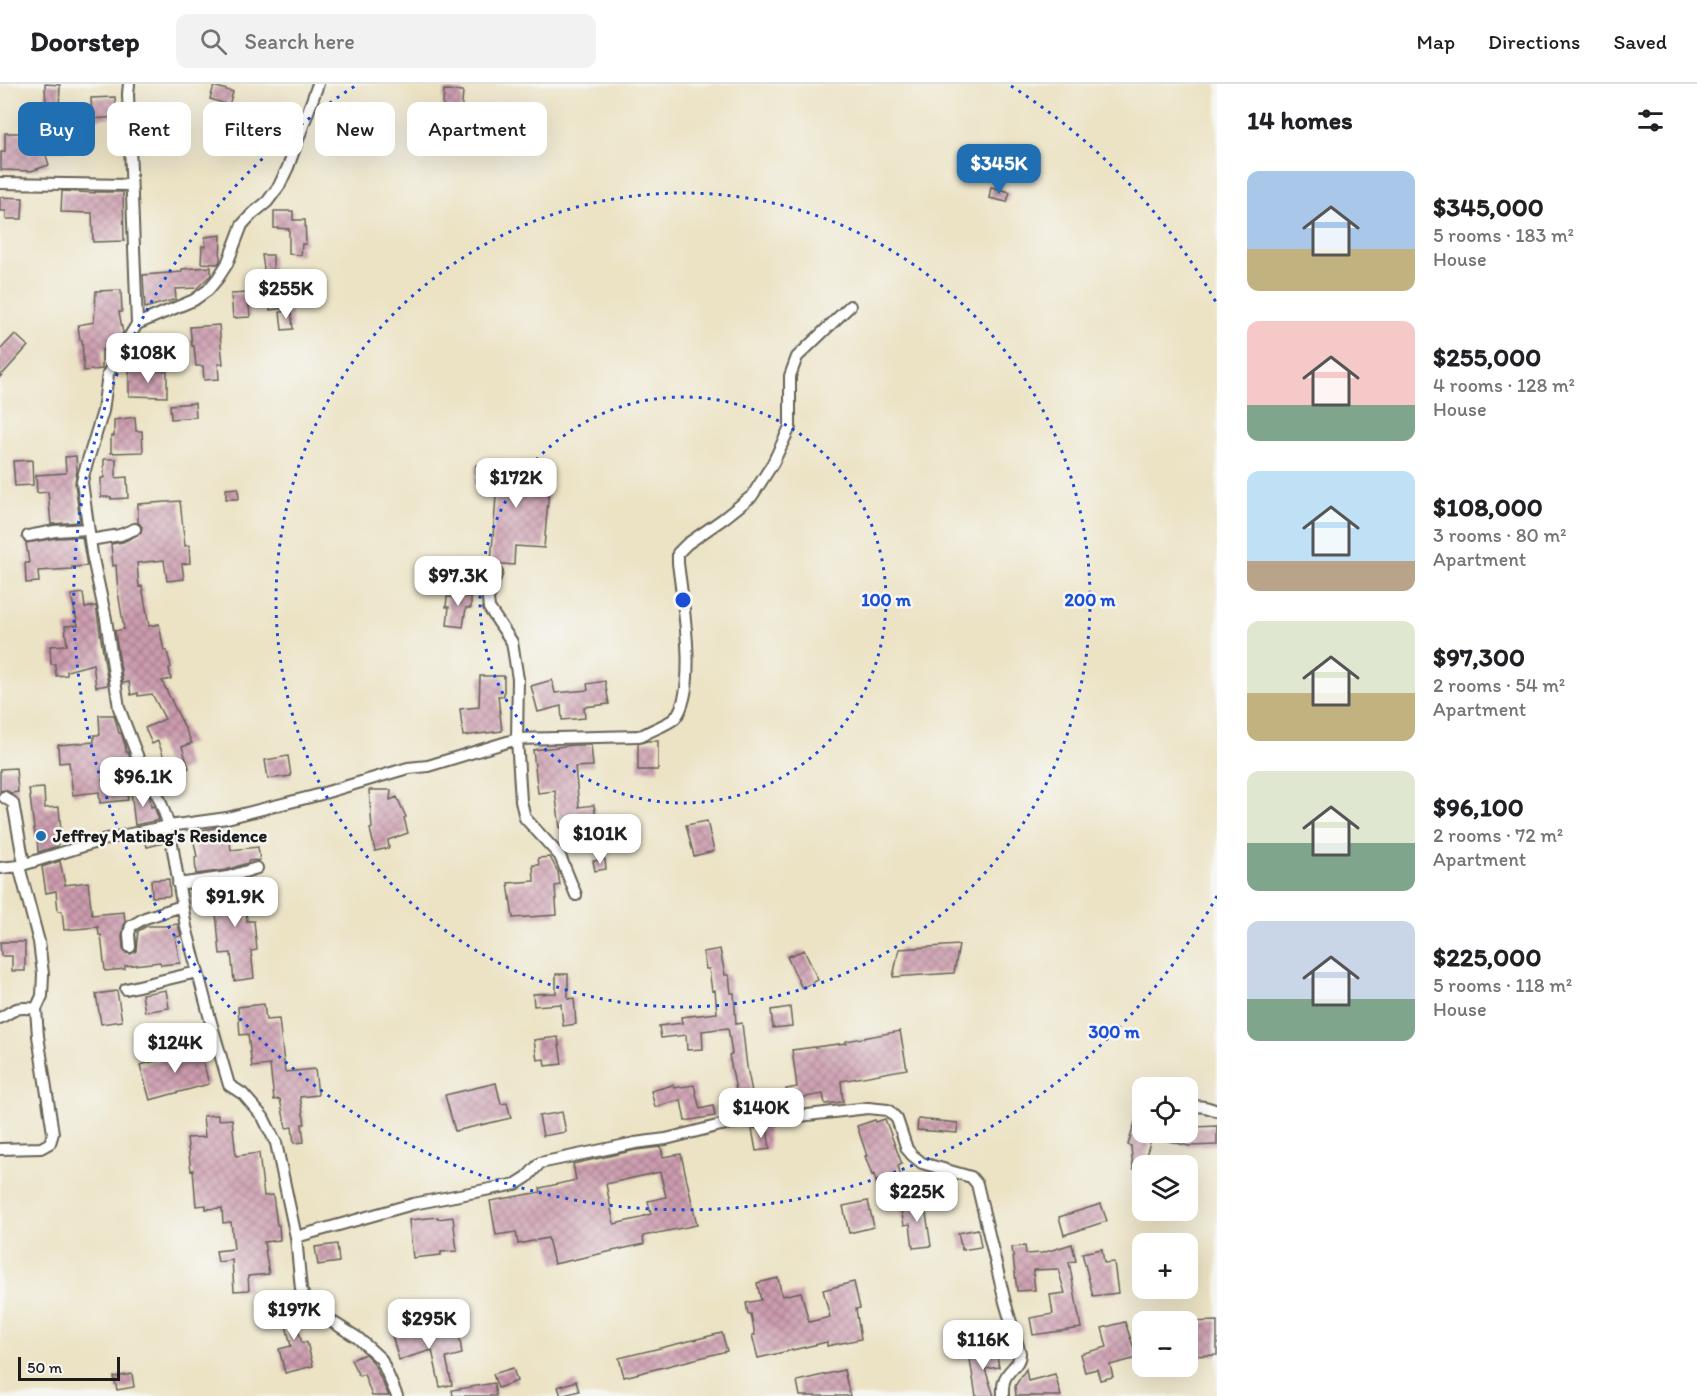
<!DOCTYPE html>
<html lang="en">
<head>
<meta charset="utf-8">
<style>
	body { margin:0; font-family:Itim,sans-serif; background:#f2f2f2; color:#202124; height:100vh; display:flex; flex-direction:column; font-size:22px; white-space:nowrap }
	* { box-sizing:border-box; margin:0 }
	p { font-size:20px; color:#757577 }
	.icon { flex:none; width:33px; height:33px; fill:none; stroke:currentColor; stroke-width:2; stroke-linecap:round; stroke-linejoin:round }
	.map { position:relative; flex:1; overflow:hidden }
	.sheet { display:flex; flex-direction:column; background:#fff; width:480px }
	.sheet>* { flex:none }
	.banner { position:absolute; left:18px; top:18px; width:570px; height:54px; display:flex; gap:12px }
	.tools { position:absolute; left:1132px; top:993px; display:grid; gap:12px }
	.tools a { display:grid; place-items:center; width:66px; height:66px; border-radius:12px; background:#fff; box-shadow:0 6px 24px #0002; font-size:30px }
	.scale { position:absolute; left:18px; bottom:15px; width:102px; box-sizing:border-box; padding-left:6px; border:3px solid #1c1c1c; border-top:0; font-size:16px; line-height:21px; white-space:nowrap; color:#1c1c1c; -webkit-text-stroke:4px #f6f6f2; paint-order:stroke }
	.price { position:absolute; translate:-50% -51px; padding:0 14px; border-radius:12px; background:#fff; color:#222; font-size:20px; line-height:39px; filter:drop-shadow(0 2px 3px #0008) }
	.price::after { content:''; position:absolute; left:50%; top:36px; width:18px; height:14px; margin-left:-9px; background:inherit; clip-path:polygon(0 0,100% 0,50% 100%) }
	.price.on { background:#1f6fb2; color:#fff }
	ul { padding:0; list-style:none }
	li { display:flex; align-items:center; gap:18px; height:150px; padding:0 30px }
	li span { display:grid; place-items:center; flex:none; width:168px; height:120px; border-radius:12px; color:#555 }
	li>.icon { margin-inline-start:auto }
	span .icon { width:72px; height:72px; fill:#fffc; stroke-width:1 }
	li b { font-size:26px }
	h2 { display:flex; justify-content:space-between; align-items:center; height:72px; padding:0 30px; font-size:26px }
	.tag { padding:0 21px; border-radius:12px; background:#fff; box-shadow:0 6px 24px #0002; font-size:21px; line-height:54px }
	.tag.on { background:#1f6fb2; color:#fff }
	header { display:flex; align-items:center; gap:36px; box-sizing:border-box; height:84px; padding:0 30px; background:#fff; border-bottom:2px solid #e0e0e0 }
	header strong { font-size:28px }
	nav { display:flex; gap:33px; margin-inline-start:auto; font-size:21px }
	.search { width:420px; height:54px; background:#f2f2f2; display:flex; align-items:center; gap:15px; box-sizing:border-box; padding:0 21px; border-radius:12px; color:#757577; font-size:22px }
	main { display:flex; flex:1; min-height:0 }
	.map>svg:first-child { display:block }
	.building { fill:url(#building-cross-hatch); fill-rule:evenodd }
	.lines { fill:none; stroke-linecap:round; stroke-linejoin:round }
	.street-casing { stroke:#656257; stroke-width:14 }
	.street { stroke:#fff; stroke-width:10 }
	.ring { fill:none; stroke:#1d4ed8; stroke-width:3; stroke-dasharray:3 6 }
	.poi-dot { fill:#1f6fb2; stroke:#f6f6f2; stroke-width:2 }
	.labels { text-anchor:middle; stroke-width:5; stroke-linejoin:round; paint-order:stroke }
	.poi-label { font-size:18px; font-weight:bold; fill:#1c1c1c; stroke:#f6f6f2; text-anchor:start }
	.centre { fill:#1d4ed8; stroke:#f6f6f2; stroke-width:3 }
	.ring-label { font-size:18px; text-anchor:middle; font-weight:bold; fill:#1d4ed8; stroke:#f6f6f2; stroke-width:5; stroke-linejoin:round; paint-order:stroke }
</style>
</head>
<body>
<header>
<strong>Doorstep</strong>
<div class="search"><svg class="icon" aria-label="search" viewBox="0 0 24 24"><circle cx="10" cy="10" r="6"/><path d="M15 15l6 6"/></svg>Search here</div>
<nav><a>Map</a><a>Directions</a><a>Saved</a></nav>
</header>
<main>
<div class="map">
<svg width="1217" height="1312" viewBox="0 0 1217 1312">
	<defs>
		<pattern id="building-cross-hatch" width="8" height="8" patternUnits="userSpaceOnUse" patternTransform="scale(1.5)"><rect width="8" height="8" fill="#cc9cae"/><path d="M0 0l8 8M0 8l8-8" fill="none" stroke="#a57e8d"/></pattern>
	</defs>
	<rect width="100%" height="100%" fill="#f6f6f2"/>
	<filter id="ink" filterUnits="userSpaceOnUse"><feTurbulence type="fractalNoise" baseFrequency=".0167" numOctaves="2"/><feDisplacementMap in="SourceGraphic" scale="12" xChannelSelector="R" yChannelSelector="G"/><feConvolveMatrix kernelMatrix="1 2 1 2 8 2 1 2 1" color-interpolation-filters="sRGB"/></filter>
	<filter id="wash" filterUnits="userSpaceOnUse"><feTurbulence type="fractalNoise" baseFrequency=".008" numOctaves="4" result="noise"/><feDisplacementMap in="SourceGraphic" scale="24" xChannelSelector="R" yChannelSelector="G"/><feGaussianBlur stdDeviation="1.35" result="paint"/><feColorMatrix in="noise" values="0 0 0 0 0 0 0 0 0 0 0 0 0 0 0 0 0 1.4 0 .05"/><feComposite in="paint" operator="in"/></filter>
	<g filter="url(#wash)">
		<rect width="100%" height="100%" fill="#ece3c5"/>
		<g id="blocks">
			<path class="building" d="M45,0L60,1L59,26H46Z
				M214,2L233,8L229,21L210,15Z
				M444,6L463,7L461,32L442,31Z
				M115,13L117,33L92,35L91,14Z
				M156,25L185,33L176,62L147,53Z
				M88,47L89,64L49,68L48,51Z
				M5,49H27L28,70L44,65L49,81L31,87L1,86V68H5Z
				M991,103L1010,108L1007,118L989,114Z
				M62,107L95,109V108H123L124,157L93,158L92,129L61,128Z
				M0,113L23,114L22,135H6V127H0Z
				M274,127H293V136H305L306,160H302L301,171L289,170V145L274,144Z
				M221,151L220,177L218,180L201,179L202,162H206L205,153Z
				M262,171H273V202L281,200L285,224L270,226Z
				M211,183V191L197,204L175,205L176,215L145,224L143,191L182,188V185Z
				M121,206L122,228H119L123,249L121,251L114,253L115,262L113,264L102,266V285L84,287L82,256H80L78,241L94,238L96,207Z
				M248,209L250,233L233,234L231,210Z
				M291,227L293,245L282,246L280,228Z
				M219,241L223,280H218L219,295L204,296L203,282H196L194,262H192L190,243Z
				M15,250L28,262L0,293V266Z
				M129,286L167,287V313L129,312Z
				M195,319L196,333L171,335L170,321Z
				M135,333L136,347H142L143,368L111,369V352H114V336Z
				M76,372L77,386L75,399L80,438L51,440L48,408L37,409L36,391L66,389L65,373Z
				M104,375H116V394L127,393L128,414L111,415V413H101V394H104Z
				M32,376L33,401L15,402L13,377Z
				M476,381H541L542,405H549L544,464L515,462L514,481L491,479L497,399H476Z
				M238,404L239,415H226V405Z
				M180,417L185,462L189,461L190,479L182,480L184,495L167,497L164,476L137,479L139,503L142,502L149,542L159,540L164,567H167L171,583L169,584L171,595L162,597L192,659L182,663L189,684L170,691L158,657L152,660L145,644L165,635L152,610L138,612V609L131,611L129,598L123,599L115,547L124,545L118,508L116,481L113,482L111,460L123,458L141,449L142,443L138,438V420Z
				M82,453L87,482L72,483V485L38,487L39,498L26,499L25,479H29L26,459L56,454Z
				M454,502L466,503V513H471V524H466L463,543L447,541L449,523H446L447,513H454Z
				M83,509L85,524L96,522L108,601L96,603L93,580L67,587V591L56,592L55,580H51L50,562L67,561L65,542L78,541L71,511Z
				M480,592H504V612H498L502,647L463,652L460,625L479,623Z
				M552,596L555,609L588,606L587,600L605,597L609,620L584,623L585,634L562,636L561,622L538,628L531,602Z
				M99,631H114L119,649H121L125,661L126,668H128L133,681L125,682L128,716L100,719L99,708L73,711L69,678L59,679L58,661L94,658V651H100Z
				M647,657H658V686H638V660Z
				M574,661H591L593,682L575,683L579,723L594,721L598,746L599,766L584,767L583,741L560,744L555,707L538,709L533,666Z
				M288,672L291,692L268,695L265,676Z
				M16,684L18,708L11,709L5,706L0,707V685Z
				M44,704L45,724L59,723L61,748L57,749L58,762L38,768L37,752H35L29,705Z
				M146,706L150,713L151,723L154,722L159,736L135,741L131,707Z
				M369,706H391L390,716L397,713L406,733L404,734L408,749L388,756L389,764L375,767L370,745L372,744Z
				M707,737L714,767L694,772L686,741Z
				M219,743L220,752L229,751L231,766L258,763L260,776L248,777V779L226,786L196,790L195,773H197L192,748Z
				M163,751L164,759L147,763L145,755Z
				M550,773L558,788L560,801L555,802L557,831L513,834L508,799L534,797L533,781H539L538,774Z
				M605,775L606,785L595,787L593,777Z
				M60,777L65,801L88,798L92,831L124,828L125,838L122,851L123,864L126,869L131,870L136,867L138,847L147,842H164L178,840L181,852L175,853L180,879L161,881L160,878L125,882V885L105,887L101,851H99L98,843L64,846L62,827H58L56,807L46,809L42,783Z
				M169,795L170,812L152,813L151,796Z
				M243,796L247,837H254L257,866L251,867L254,894L234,897L231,869L220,870L216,829L213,830L211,803L229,800Z
				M0,858H25V887H12V872H1Z
				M959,861L954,889L893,893L899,865Z
				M720,865L725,891H729L731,909H734L736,940L742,939L747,983L754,1018L739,1021L729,971L732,970L728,944L702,947L703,965L687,966L686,951L661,954L659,942L682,939L681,933L717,929L715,906L712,907L709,885H706L703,868Z
				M804,866L818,896L802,904L787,873Z
				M556,890H568V915L574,914L576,940L563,942L561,920L534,922L533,910L556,909Z
				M166,906L169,924L145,928L142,910Z
				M117,907L122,937L101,940L96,910Z
				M264,920L266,936L279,935L285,988L315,985L318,1011L300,1013L305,1040H302L304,1058L294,1059L292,1043L286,1044L280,1015L274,1016L270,981L252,983L248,950L240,951L238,923Z
				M790,923L792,942L773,944L771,926Z
				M900,947L907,985L841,997L843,1018L825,1020L823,1010L788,1016L786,1005L797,1003L792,966L846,959V957Z
				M558,953L562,980L545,982L544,975L537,976L534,956Z
				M200,965L209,1000L150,1016L140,981Z
				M496,999L501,1020L507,1019L511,1034L455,1047L445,1011Z
				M673,1001L674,1004L694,1001L700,1025L713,1022L715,1032L685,1037L681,1016L655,1023L651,1007Z
				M1140,1021H1143V1048H1188V1042L1194,1043L1217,1042V1061L1189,1062L1152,1053L1147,1068L1148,1082H1143V1084L1133,1085L1131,1062L1128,1061Z
				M562,1028L566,1048L543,1052L539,1032Z
				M218,1031V1036L232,1035L236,1072L259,1069L264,1112L273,1111L277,1141H279L280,1156L264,1158L269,1190L248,1192L249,1206L234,1207L232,1176L218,1178L216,1167L234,1165L231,1138L223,1139L222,1124L206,1125V1121L196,1122L193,1086L191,1087L187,1054L205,1053L203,1032Z
				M885,1035L902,1080L898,1082L905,1109L880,1115L874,1090L872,1091L865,1072H867L857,1042L875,1036L876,1038Z
				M918,1035L958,1039L957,1049L917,1046Z
				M767,1043L770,1065L756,1067L752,1045Z
				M661,1063L663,1073L681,1070L697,1141L643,1152L644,1160L554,1180L548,1154L518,1160L516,1148L496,1151L490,1117L541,1108L540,1104L576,1096L573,1080L636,1066ZM660,1088L666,1113L648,1117L651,1130L641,1133V1134L614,1140L606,1100Z
				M924,1116L931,1162L913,1164L910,1140L904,1141L900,1121Z
				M868,1117L874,1143L849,1149L843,1122Z
				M1101,1120L1107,1137L1064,1151L1059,1133Z
				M438,1133V1135L453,1133L457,1167L441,1168V1171L413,1174L409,1136Z
				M978,1145L981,1163L962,1166L958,1149Z
				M337,1160L339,1178L318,1181L315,1163Z
				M1072,1160L1076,1177L1069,1178L1081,1244L1033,1251L1030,1234L1053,1230L1050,1211L1065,1209L1058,1185L1033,1186L1035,1206L1017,1207L1012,1163L1025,1162L1026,1170L1042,1169Z
				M1102,1165L1104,1179L1114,1178L1118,1209L1093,1212L1082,1169Z
				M778,1194L782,1212L801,1208L809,1238L830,1233L823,1206L854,1198L860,1224L856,1225L861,1255L827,1262V1258L758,1274L752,1251H755L751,1230H748L746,1219L761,1216L757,1199Z
				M294,1214L298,1234H295L302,1259L307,1258L313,1282L285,1289L279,1265L291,1262L280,1216Z
				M1217,1237V1271L1188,1272V1238Z
				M1125,1238L1137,1274L1110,1281L1113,1293L1100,1296L1097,1285L1085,1288L1080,1270L1107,1263L1102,1244Z
				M424,1242L428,1256L459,1249L462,1270L446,1274L452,1301L440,1303L432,1266L399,1276L392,1251Z
				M722,1249L727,1267L624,1293L619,1274Z
				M996,1266L999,1283L985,1285L994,1312H976L969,1270Z
				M365,1270L373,1278L389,1312H372L364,1290L359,1292L351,1276Z
				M513,1284L517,1297L498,1304L493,1290Z
				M1026,1285L1028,1297L1055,1290L1061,1312H1016L1015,1302Z
				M844,1286L850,1312H800L797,1297Z
				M132,1290L134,1303L117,1306L114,1293Z
				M576,1297L579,1307L561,1312L558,1303Z
				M494,1299L496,1312H453L452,1306Z"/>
		</g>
	</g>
	<g filter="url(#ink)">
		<use href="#blocks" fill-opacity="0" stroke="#656257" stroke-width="1.5"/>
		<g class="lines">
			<g class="street-casing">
				<path id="street" d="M129,0L128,10L137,240
					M318,0L288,83L279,102L267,118L252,130L242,141L227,180L218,194L208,206L194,216L137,240L117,273L108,290L103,327L84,389L82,398L92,470L106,535L119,624L140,679L160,716L169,742L186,843L210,935L229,1001L243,1010L263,1033L276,1059L296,1153L301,1205L305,1216L331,1237L358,1254L381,1275L397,1312
					M0,99L131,101
					M28,452L55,447L88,445
					M90,456L120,451L135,445
					M497,488L488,515L489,524L512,558L518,595L517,655L521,717L525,734L560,772L576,811
					M4,713L13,719L24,780
					M0,784L19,782L106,755L169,742L227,734L314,712L408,684L428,682L517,655L638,652L643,651C651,646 669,640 675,634C699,606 682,514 678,479V469L687,460L723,435L752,412L773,379L790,343V292L797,273L850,222
					M178,800L228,793L257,784
					M130,863L129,850L131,842L145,834L182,822
					M126,905L197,888
					M0,934C16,925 17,922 36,925
					M1188,1023C1198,1021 1208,1023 1217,1027
					M0,1065L41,1064L50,1059L53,1049L38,952L36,925L42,912L43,890L39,858L19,782
					M296,1153L413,1120L516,1100L527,1093L540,1079L635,1059L666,1055L721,1041L738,1038L756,1037L868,1024L888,1026L897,1035L907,1065L912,1071L922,1079L971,1093L977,1100L1005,1218L1020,1269C1020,1280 1012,1283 1007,1291C1002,1298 1003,1305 1003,1312"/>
			</g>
			<use href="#street" class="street"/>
		</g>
	</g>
	<g class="ring">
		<circle cx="683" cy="516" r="203"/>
		<circle cx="683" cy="516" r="407"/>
		<path d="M1217 812A610 610 0 1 1 355 2M1011 2A610 610 0 0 1 1217 220"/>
	</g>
	<circle class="poi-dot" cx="41" cy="752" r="6"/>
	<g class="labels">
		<g class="poi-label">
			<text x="53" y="758">Jeffrey Matibag's Residence</text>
		</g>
	</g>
	<circle cx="683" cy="516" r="9" class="centre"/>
	<g class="ring-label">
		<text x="886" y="522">100 m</text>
		<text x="1090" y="522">200 m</text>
		<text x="1114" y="954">300 m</text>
	</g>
</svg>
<div class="tools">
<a><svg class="icon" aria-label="locate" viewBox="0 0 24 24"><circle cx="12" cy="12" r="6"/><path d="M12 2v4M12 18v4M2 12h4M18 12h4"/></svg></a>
<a><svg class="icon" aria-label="layers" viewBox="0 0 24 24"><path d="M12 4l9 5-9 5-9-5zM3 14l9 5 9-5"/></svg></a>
<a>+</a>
<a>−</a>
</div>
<div class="scale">50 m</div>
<b class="price on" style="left:999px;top:111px">$345K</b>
<b class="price" style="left:286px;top:236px">$255K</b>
<b class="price" style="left:148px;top:300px">$108K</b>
<b class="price" style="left:516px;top:425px">$172K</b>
<b class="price" style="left:458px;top:523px">$97.3K</b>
<b class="price" style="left:143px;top:724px">$96.1K</b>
<b class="price" style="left:600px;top:781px">$101K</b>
<b class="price" style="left:235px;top:844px">$91.9K</b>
<b class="price" style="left:175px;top:990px">$124K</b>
<b class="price" style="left:761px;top:1055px">$140K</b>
<b class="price" style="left:917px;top:1139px">$225K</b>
<b class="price" style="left:294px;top:1257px">$197K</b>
<b class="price" style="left:429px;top:1266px">$295K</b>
<b class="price" style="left:983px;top:1287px">$116K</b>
<div class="banner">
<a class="tag on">Buy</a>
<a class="tag">Rent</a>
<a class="tag">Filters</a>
<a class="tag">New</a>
<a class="tag">Apartment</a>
</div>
</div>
<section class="sheet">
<h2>14 homes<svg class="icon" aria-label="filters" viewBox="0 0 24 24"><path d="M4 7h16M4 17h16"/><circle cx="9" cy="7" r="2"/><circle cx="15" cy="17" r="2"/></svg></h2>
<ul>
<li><span style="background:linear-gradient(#a9c7e8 65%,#c2b280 0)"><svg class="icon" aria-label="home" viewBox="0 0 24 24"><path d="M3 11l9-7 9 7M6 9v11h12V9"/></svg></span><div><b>$345,000</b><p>5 rooms · 183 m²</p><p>House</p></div></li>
<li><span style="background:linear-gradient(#f6c9c9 70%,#7fa58c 0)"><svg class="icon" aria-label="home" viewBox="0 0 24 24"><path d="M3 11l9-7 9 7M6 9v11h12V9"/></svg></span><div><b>$255,000</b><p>4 rooms · 128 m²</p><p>House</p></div></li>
<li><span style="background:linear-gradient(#bfe0f5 75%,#b9a48a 0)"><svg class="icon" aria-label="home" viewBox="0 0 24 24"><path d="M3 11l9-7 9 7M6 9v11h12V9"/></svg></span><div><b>$108,000</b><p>3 rooms · 80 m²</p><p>Apartment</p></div></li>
<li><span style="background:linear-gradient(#dfe7d0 60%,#c2b280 0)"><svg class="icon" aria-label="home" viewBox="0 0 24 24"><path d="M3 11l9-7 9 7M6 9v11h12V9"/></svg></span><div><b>$97,300</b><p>2 rooms · 54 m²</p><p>Apartment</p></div></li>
<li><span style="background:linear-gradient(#dfe7d0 60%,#7fa58c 0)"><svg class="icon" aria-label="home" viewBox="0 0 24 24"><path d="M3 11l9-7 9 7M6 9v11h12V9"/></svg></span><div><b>$96,100</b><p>2 rooms · 72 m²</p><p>Apartment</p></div></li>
<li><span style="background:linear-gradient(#c9d6e8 65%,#7fa58c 0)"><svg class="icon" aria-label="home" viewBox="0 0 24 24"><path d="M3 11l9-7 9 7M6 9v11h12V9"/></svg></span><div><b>$225,000</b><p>5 rooms · 118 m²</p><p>House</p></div></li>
</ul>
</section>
</main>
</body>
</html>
